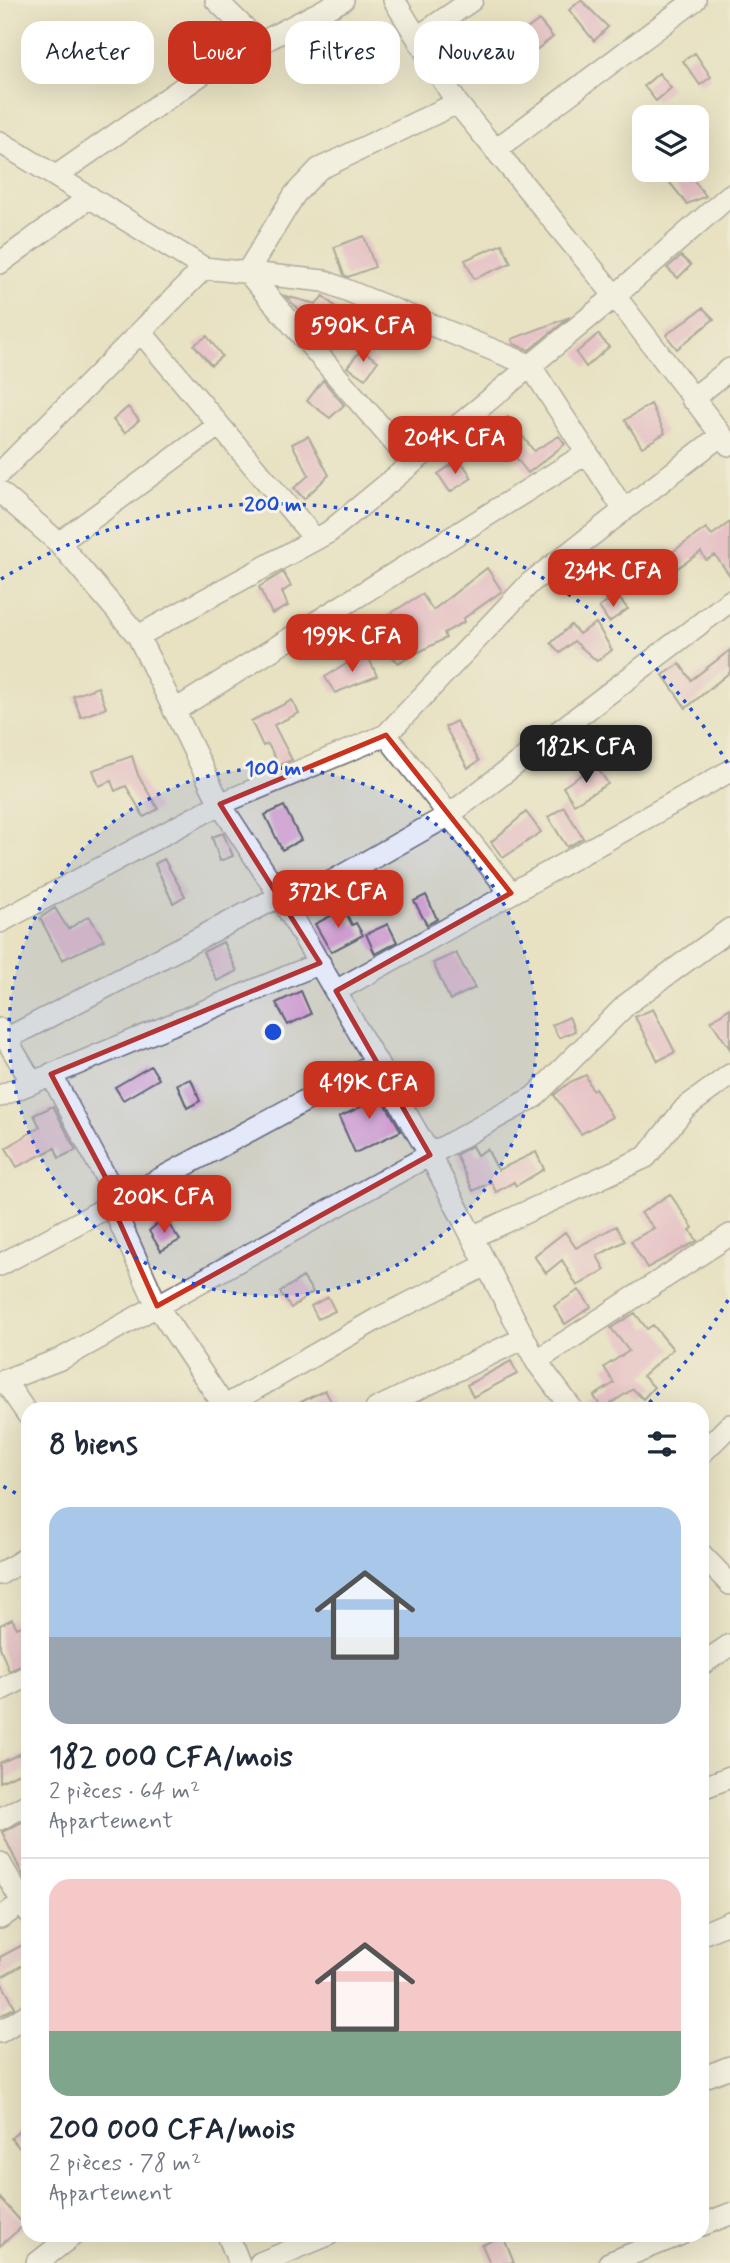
<!DOCTYPE html>
<html lang="fr">
<head>
<meta charset="utf-8">
<style>
	body { margin:0; font-family:Mynerve,sans-serif; background:#f6f6f7; color:#1f2937; height:100vh; display:flex; flex-direction:column; font-size:26px; white-space:nowrap }
	* { box-sizing:border-box; margin:0 }
	p { font-size:23px; color:#747a83 }
	.icon { flex:none; width:38px; height:38px; fill:none; stroke:currentColor; stroke-width:2; stroke-linecap:round; stroke-linejoin:round }
	.map { position:relative; flex:1; overflow:hidden }
	.details { position:absolute; left:21px; top:1402px; width:688px; height:840px; display:flex; flex-direction:column; background:#fff; border-radius:21px; box-shadow:0 7px 28px #0002 }
	.details>* { flex:none }
	.guide { position:absolute; left:21px; top:21px; width:690px; height:63px; display:flex; gap:14px }
	.tools { position:absolute; left:632px; top:105px; display:grid; gap:14px }
	.tools a { display:grid; place-items:center; width:77px; height:77px; border-radius:14px; background:#fff; box-shadow:0 7px 28px #0002; font-size:35px }
	.price { position:absolute; translate:-50% -60px; padding:0 16px; border-radius:14px; background:#c8321e; color:#fff; font-size:23px; line-height:46px; filter:drop-shadow(0 2px 4px #0008) }
	.price::after { content:''; position:absolute; left:50%; top:42px; width:21px; height:16px; margin-left:-10px; background:inherit; clip-path:polygon(0 0,100% 0,50% 100%) }
	.price.on { background:#222; color:#fff }
	ul { padding:0; list-style:none }
	li { display:grid; align-content:center; gap:14px; height:371px; padding:0 28px }
	li+li { border-top:2px solid #e0e1e3 }
	li span { display:grid; place-items:center; height:217px; border-radius:21px; color:#555 }
	li>.icon { margin-inline-start:auto }
	span .icon { width:126px; height:126px; fill:#fffc; stroke-width:1 }
	li b { font-size:30px }
	h2 { display:flex; justify-content:space-between; align-items:center; height:84px; padding:0 28px; font-size:30px }
	.pill { padding:0 24px; border-radius:21px; background:#fff; box-shadow:0 7px 28px #0002; font-size:24px; line-height:63px }
	.pill.on { background:#c8321e; color:#fff }
	.map>svg:first-child { display:block }
	.building { fill:#e69dcd }
	.lines { fill:none; stroke-linecap:round; stroke-linejoin:round }
	.minor-casing { stroke:#67656a; stroke-width:24 }
	.minor { stroke:#fff; stroke-width:21 }
	.marked { fill:none; stroke:#c8321e; stroke-width:5; stroke-linejoin:round }
	.ring { fill:none; stroke:#1d4ed8; stroke-width:3.5; stroke-dasharray:3.5 7 }
	.centre { fill:#1d4ed8; stroke:#f7f3e8; stroke-width:3.5 }
	.ring-label { font-size:21px; text-anchor:middle; font-weight:bold; fill:#1d4ed8; stroke:#f7f3e8; stroke-width:6; stroke-linejoin:round; paint-order:stroke }
</style>
</head>
<body>
<div class="map">
<svg width="730" height="2263" viewBox="0 0 730 2263">
	<rect width="100%" height="100%" fill="#f7f3e8"/>
	<filter id="ink" filterUnits="userSpaceOnUse"><feTurbulence type="fractalNoise" baseFrequency=".0143" numOctaves="2"/><feDisplacementMap in="SourceGraphic" scale="14" xChannelSelector="R" yChannelSelector="G"/><feConvolveMatrix kernelMatrix="1 2 1 2 8 2 1 2 1" color-interpolation-filters="sRGB"/></filter>
	<filter id="wash" filterUnits="userSpaceOnUse"><feTurbulence type="fractalNoise" baseFrequency=".00686" numOctaves="4" result="noise"/><feDisplacementMap in="SourceGraphic" scale="28" xChannelSelector="R" yChannelSelector="G"/><feGaussianBlur stdDeviation="1.57" result="paint"/><feColorMatrix in="noise" values="0 0 0 0 0 0 0 0 0 0 0 0 0 0 0 0 0 1.4 0 .05"/><feComposite in="paint" operator="in"/></filter>
	<g filter="url(#wash)">
		<rect width="100%" height="100%" fill="#e8e2c2"/>
		<g id="blocks">
			<path class="building" d="M581,0L608,27L594,41L569,10Z
				M539,20L553,37L536,50L523,32Z
				M695,53L711,77L700,85L683,61Z
				M659,73L671,88L656,101L644,86Z
				M678,170H683L690,181L693,179L706,196L687,204L666,178Z
				M364,236L375,267L348,277L344,275L334,247Z
				M502,244L511,263L474,279L465,260Z
				M681,256L691,265L678,278L667,268Z
				M285,296L316,304L323,296L339,310L321,331Z
				M703,308L714,319L677,349L666,335Z
				M570,317L529,350L514,344L512,339Z
				M598,334L609,347L586,367L576,353Z
				M207,336L222,356L211,365L194,345Z
				M361,350L378,361L365,379L347,367Z
				M323,380L344,405L330,418L307,401Z
				M651,404L665,433L642,447L625,420Z
				M128,407L139,420L125,433L113,420Z
				M508,417L534,451L559,436L565,444L528,473L493,428Z
				M308,436L329,475L304,499L294,488L309,475L292,444Z
				M460,459L472,478L450,492L438,474Z
				M730,522V576L715,555L706,560L701,552L673,571L664,558L706,528L712,535Z
				M487,568L502,591L463,619L464,622L444,633L446,638L398,663L380,643L391,635L381,619L422,594L433,610Z
				M283,572L291,586L282,592L288,606L272,614L259,587Z
				M617,596L628,609L609,622L599,607Z
				M596,623L612,650L597,661L574,641L560,653L551,643L571,625L579,634Z
				M730,650V672L686,708L663,675L680,664L691,680Z
				M366,652L377,676L335,693L325,677Z
				M98,687L106,708L81,717L73,696Z
				M292,700L299,713L274,725L292,760L279,765L268,744L263,746L251,721Z
				M456,721L479,761L468,768L445,727Z
				M132,756L138,775L158,809L144,817L126,786L115,791L111,781L99,786L93,770Z
				M596,765L608,784L574,804L563,787Z
				M284,806L301,840L282,850L265,815Z
				M564,807L583,838L567,847L548,817Z
				M526,812L541,832L503,858L491,842Z
				M223,833L233,856L220,861L212,837Z
				M164,859L185,896L173,903L155,864Z
				M426,895L437,919L427,925L414,901Z
				M55,908L68,929L89,916L104,940L62,960L40,918Z
				M344,909L352,925L356,923L363,935L331,952L315,924Z
				M388,924L397,942L375,954L366,934Z
				M223,942L237,971L217,981L203,952Z
				M456,953L475,988L450,1000L433,963Z
				M301,991L311,1014L288,1025L276,1003Z
				M730,1008V1049L711,1021Z
				M653,1009L675,1052L658,1061L635,1017Z
				M569,1017L575,1031L559,1038L552,1025Z
				M151,1066L159,1079L123,1100L115,1087Z
				M586,1075L592,1090L595,1088L612,1117L581,1134L554,1095L570,1082Z
				M191,1079L200,1101L187,1108L177,1084Z
				M373,1084L379,1099L382,1098L401,1131L355,1153L339,1117L361,1107L355,1092Z
				M53,1106L76,1150L59,1158L55,1148L17,1167L6,1148L40,1127L34,1115Z
				M472,1146L477,1155L487,1149L498,1170L536,1152L544,1169L516,1186L514,1182L496,1192L491,1182L473,1191L456,1155Z
				M670,1194L693,1228L690,1230L697,1241L647,1268L631,1241L654,1228L641,1213Z
				M164,1218L180,1240L161,1251L149,1231Z
				M616,1226L625,1241L597,1256L605,1270L577,1286L562,1260L546,1273L534,1256L565,1232L576,1248Z
				M303,1277L313,1292L291,1308L280,1292Z
				M579,1290L591,1307L565,1324L554,1306Z
				M328,1297L335,1311L318,1319L311,1306Z
				M635,1313L647,1329L653,1325L673,1349L643,1376L654,1387L643,1399L633,1389L602,1409L594,1396L614,1383L604,1367L629,1351L611,1328Z
				M511,1361L517,1374L473,1397L467,1385Z
				M325,1390L335,1409H287Z
				M12,1619L17,1628L28,1623V1663L9,1671L0,1647V1625Z
				M28,1750V1769L0,1782V1763Z
				M28,1819V1886L2,1832Z
				M28,1942V1962L0,1978V1957Z
				M0,1980L15,2007L0,2016Z
				M28,2123V2158L11,2138Z
				M0,2198L24,2225L0,2246Z
				M503,2236L514,2263H490L482,2245Z"/>
		</g>
	</g>
	<g filter="url(#ink)">
		<use href="#blocks" fill-opacity="0" stroke="#67656a" stroke-width="2"/>
		<g class="lines">
			<g class="minor-casing">
				<path id="minor" d="M216,0L260,43
					M394,0L457,103L615,296L729,445
					M418,37L472,0
					M0,142L204,268L324,281L530,365L624,510
					M495,150L695,0
					M56,176L205,72L343,0
					M0,263L90,197
					M141,332L315,539
					M692,399L730,369
					M412,463L247,272L295,194L319,169L457,103
					M0,473L204,268
					M0,492L59,543L138,636L220,804L280,896L430,1155L536,1361L572,1409
					M59,543L219,425
					M138,636L329,532L615,296L730,195
					M174,711L587,453
					M386,735L511,893
					M287,907L449,815L730,601
					M0,922L220,804L386,735L530,583L720,436
					M336,991L730,771
					M0,1029L32,1082
					M6,1039L280,896
					M51,1074L118,1201
					M0,1096L320,963
					M112,1205L157,1306L226,1409
					M472,1237L646,1157L685,1108L730,1075
					M0,1265L377,1062
					M536,1361L730,1235
					M4,1380L28,1415
					M0,1382L63,1358L534,1097L627,1004L730,929
					M220,1409L377,1319L486,1265
					M376,1409L524,1338
					M702,1453L730,1425
					M702,1555L730,1584
					M0,1574L28,1557
					M702,1664L730,1645
					M0,1690L28,1676
					M702,1788L730,1777
					M0,1819L28,1804
					M0,1863L28,1912
					M0,1918L22,1903
					M702,1934L730,1922
					M0,2032L28,2014
					M702,2078L730,2067
					M702,2225L730,2214
					M228,2235L239,2263
					M37,2263L73,2235
					M260,2263L328,2235
					M609,2263L679,2235"/>
			</g>
			<use href="#minor" class="minor"/>
		</g>
	</g>
	<path d="M0 0H730V2263H0ZM386,735L511,893L336,991L430,1155L157,1306L112,1205L118,1201L51,1074L320,963L220,804Z" fill="#e8e2c2" fill-opacity=".55" fill-rule="evenodd"/>
	<path class="marked" d="M386,735L511,893L336,991L430,1155L157,1306L112,1205L118,1201L51,1074L320,963L220,804Z"/>
	<circle cx="273" cy="1032" r="264" fill="#1d4ed8" fill-opacity=".12"/>
	<g class="ring">
		<circle cx="273" cy="1032" r="264"/>
		<path d="M728 1300A528 528 0 0 1 643 1409M25 1498A528 528 0 0 1 1 1485M1 579A528 528 0 0 1 728 764"/>
	</g>
	<circle cx="273" cy="1032" r="10" class="centre"/>
	<g class="ring-label">
		<text x="273" y="511">200 m</text>
		<text x="273" y="775">100 m</text>
	</g>
</svg>
<div class="tools">
<a><svg class="icon" aria-label="layers" viewBox="0 0 24 24"><path d="M12 4l9 5-9 5-9-5zM3 14l9 5 9-5"/></svg></a>
</div>
<b class="price" style="left:363px;top:364px">590K CFA</b>
<b class="price" style="left:455px;top:476px">204K CFA</b>
<b class="price" style="left:613px;top:609px">234K CFA</b>
<b class="price" style="left:352px;top:674px">199K CFA</b>
<b class="price on" style="left:586px;top:785px">182K CFA</b>
<b class="price" style="left:338px;top:930px">372K CFA</b>
<b class="price" style="left:369px;top:1121px">419K CFA</b>
<b class="price" style="left:164px;top:1235px">200K CFA</b>
<div class="guide">
<a class="pill">Acheter</a>
<a class="pill on">Louer</a>
<a class="pill">Filtres</a>
<a class="pill">Nouveau</a>
</div>
<section class="details">
<h2>8 biens<svg class="icon" aria-label="filters" viewBox="0 0 24 24"><path d="M4 7h16M4 17h16"/><circle cx="9" cy="7" r="2"/><circle cx="15" cy="17" r="2"/></svg></h2>
<ul>
<li><span style="background:linear-gradient(#a9c7e8 60%,#9aa5b1 0)"><svg class="icon" aria-label="home" viewBox="0 0 24 24"><path d="M3 11l9-7 9 7M6 9v11h12V9"/></svg></span><div><b>182 000 CFA/mois</b><p>2 pièces · 64 m²</p><p>Appartement</p></div></li>
<li><span style="background:linear-gradient(#f6c9c9 70%,#7fa58c 0)"><svg class="icon" aria-label="home" viewBox="0 0 24 24"><path d="M3 11l9-7 9 7M6 9v11h12V9"/></svg></span><div><b>200 000 CFA/mois</b><p>2 pièces · 78 m²</p><p>Appartement</p></div></li>
</ul>
</section>
</div>
</body>
</html>
